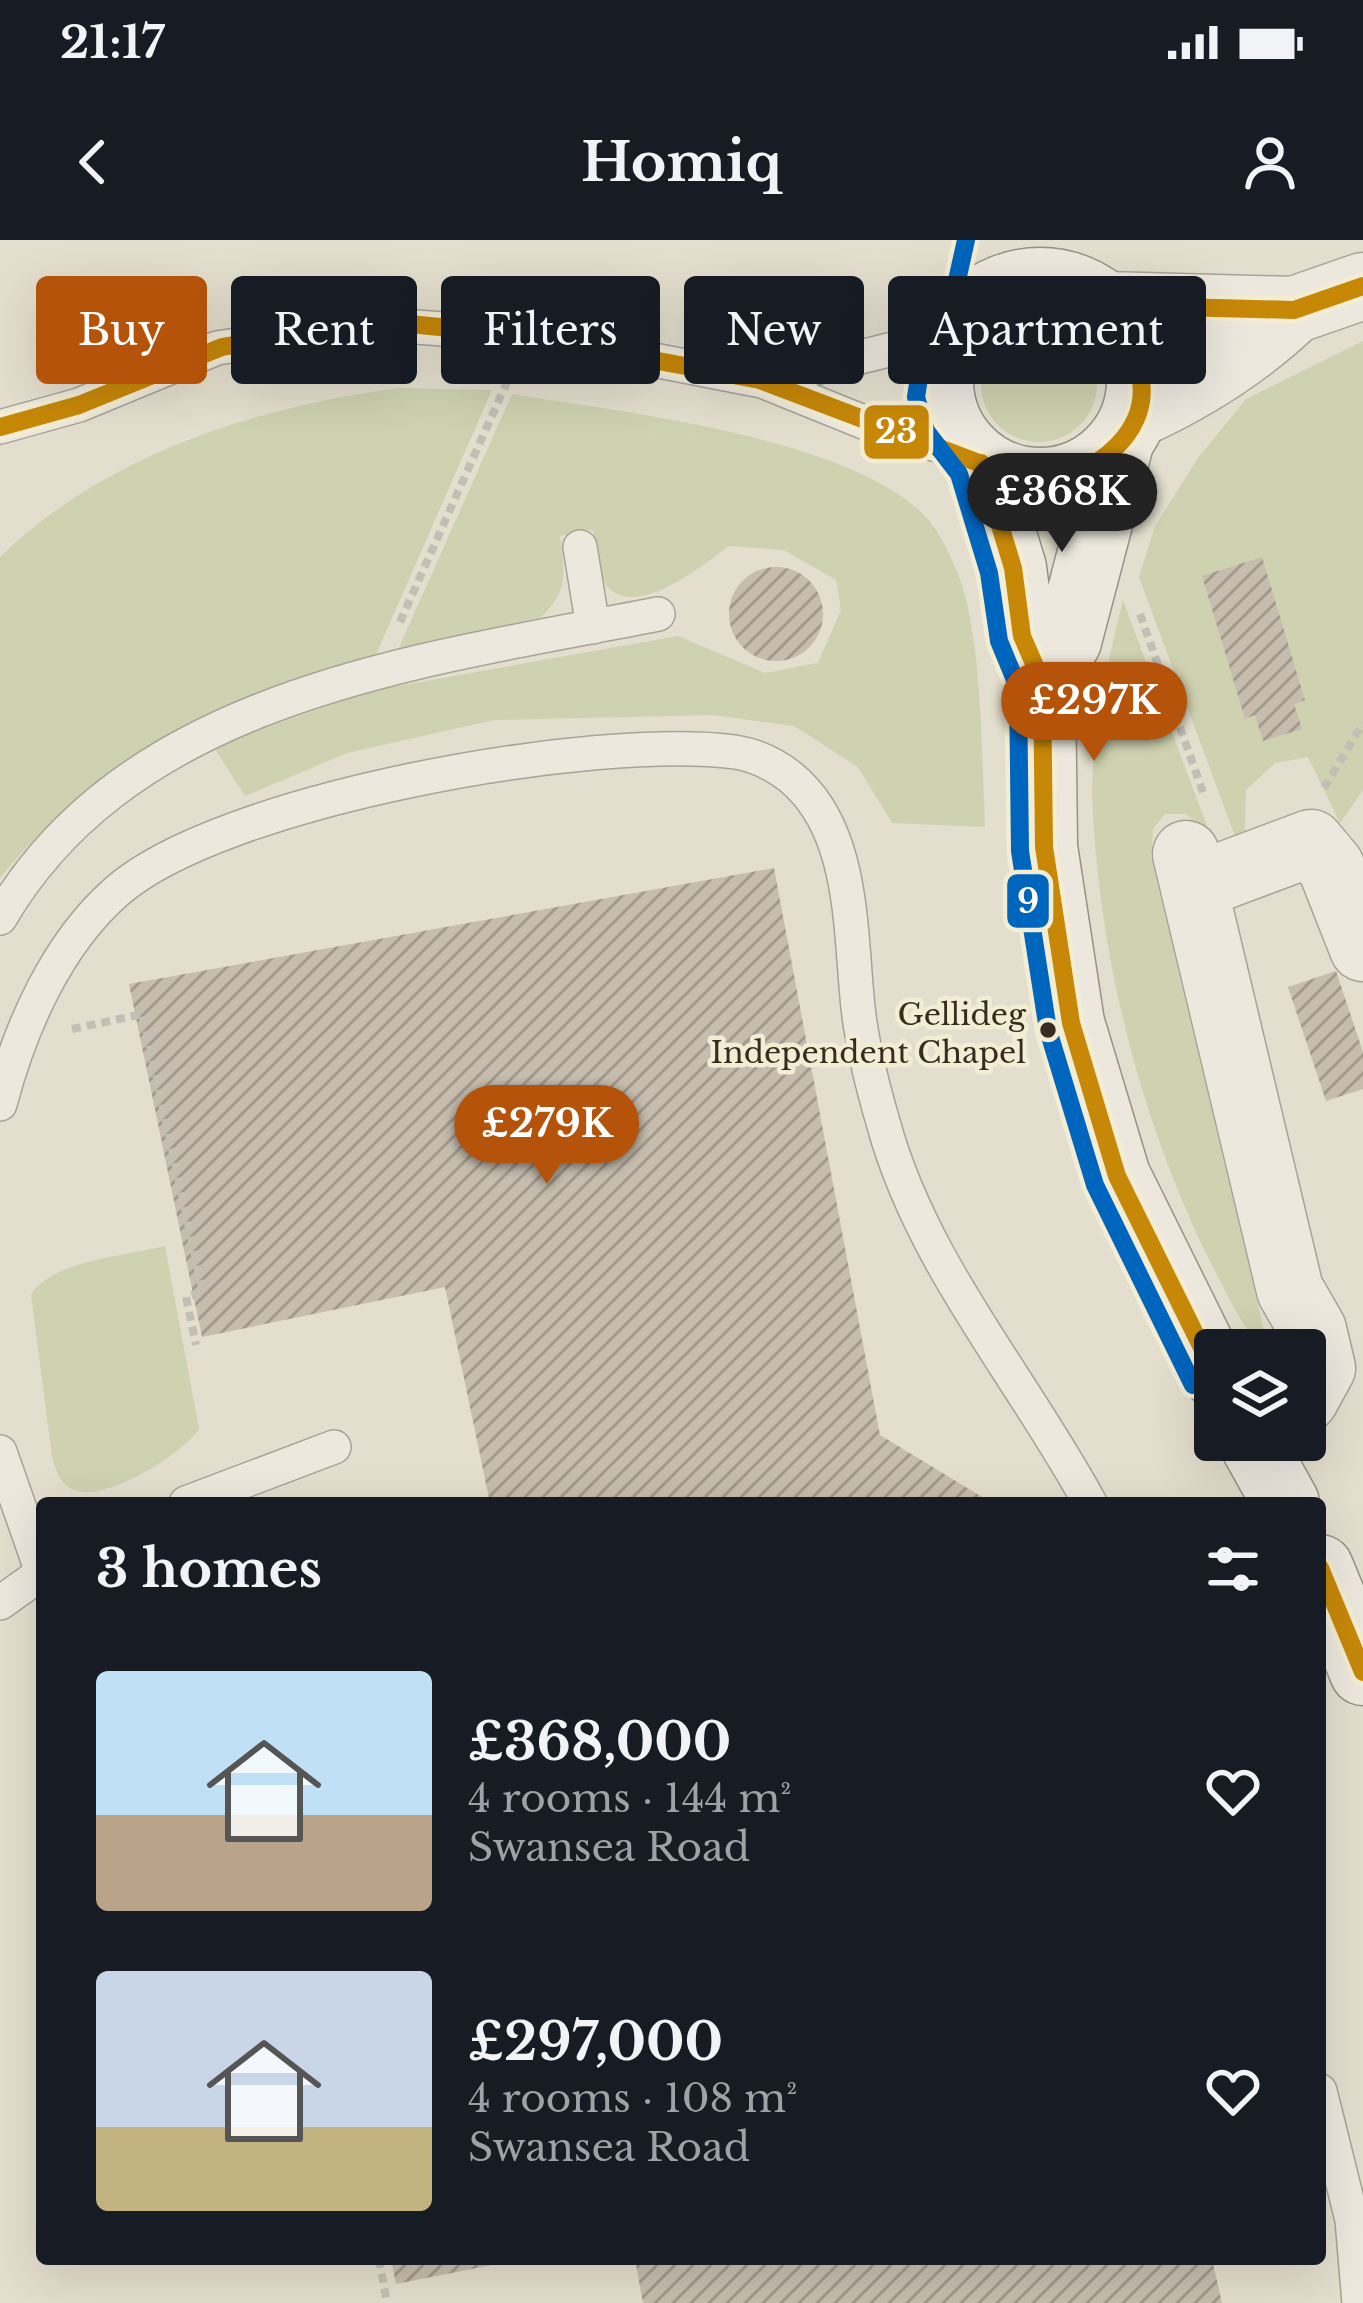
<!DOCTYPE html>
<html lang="en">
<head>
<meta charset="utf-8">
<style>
	body { margin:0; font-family:"Libre Baskerville",serif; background:#242831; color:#f1f3f6; height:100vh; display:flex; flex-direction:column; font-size:45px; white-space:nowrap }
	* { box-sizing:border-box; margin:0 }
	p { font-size:39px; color:#9ea1a6 }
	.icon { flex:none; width:66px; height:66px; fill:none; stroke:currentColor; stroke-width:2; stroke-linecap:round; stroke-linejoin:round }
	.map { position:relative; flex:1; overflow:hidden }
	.panel { position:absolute; left:36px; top:1257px; width:1290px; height:768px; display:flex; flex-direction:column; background:#171b24; border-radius:12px; box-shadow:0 12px 48px #0002 }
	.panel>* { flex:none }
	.hud { position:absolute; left:36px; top:36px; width:1293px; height:108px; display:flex; gap:24px }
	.buttons { position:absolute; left:1194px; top:1089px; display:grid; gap:24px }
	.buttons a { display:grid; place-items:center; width:132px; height:132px; border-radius:12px; background:#171b24; box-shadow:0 12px 48px #0002; font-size:60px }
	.price { position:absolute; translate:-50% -102px; padding:0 27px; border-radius:42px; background:#b45309; color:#fff; font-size:39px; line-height:78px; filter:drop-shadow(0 3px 6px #0008) }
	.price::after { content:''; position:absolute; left:50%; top:72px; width:36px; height:27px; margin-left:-18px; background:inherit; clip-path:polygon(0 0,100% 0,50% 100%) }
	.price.active { background:#222; color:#fff }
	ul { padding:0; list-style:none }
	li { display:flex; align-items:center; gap:36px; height:300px; padding:0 60px }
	li span { display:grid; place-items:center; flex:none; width:336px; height:240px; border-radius:12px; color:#555 }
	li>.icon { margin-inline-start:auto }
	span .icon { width:144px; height:144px; fill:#fffc; stroke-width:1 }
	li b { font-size:51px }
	h2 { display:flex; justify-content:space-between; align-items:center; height:144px; padding:0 60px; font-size:51px }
	.tag { padding:0 42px; border-radius:12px; background:#171b24; box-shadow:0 12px 48px #0002; font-size:42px; line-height:108px }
	.tag.active { background:#b45309; color:#fff }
	.status { display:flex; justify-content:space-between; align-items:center; height:84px; padding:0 60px; background:#171b24; direction:ltr }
	.status svg { height:33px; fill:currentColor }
	header { display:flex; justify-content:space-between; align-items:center; height:156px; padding:0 60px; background:#171b24; font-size:54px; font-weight:800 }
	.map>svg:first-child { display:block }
	.green { fill:#cfd2b0 }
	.building { fill:url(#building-hatch) }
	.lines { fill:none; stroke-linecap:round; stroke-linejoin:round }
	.lane-casing { stroke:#a8a396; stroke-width:36 }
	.street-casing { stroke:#a8a396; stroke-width:69 }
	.secondary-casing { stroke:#989286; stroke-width:69 }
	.path { stroke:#c4bfb5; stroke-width:8; stroke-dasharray:9 6; stroke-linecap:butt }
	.lane { stroke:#ece8de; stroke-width:33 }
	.street { stroke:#ece8de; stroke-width:66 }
	.secondary { stroke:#ece8de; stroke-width:66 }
	.bus-1-casing { stroke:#f3edd4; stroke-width:27 }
	.bus-2-casing { stroke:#f3edd4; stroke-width:27 }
	.bus-1 { stroke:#c78808; stroke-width:18 }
	.bus-2 { stroke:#0065bd; stroke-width:18 }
	.bus-dot { fill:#362c1f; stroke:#f3edd4; stroke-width:4.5 }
	.labels { text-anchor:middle; stroke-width:9; stroke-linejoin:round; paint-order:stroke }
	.bus-label { font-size:30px; fill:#362c1f; stroke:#f3edd4; text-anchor:end }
	.line-badge { stroke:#f3edd4; stroke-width:4.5 }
	.badge-label { font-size:33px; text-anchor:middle; font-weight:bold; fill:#fff }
</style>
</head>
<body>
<div class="status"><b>21:17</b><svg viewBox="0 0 49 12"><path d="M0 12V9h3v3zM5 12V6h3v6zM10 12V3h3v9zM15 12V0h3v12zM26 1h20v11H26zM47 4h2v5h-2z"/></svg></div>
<header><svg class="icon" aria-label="back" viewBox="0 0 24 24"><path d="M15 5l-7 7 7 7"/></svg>Homiq<svg class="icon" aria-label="person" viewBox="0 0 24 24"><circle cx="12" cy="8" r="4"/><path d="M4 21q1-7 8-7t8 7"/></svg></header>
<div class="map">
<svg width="1363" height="2063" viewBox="0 0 1363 2063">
	<defs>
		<pattern id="building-hatch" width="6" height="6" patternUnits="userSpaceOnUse" patternTransform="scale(3)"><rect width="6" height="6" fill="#c6bdae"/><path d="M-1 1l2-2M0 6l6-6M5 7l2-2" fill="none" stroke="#a29a8d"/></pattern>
	</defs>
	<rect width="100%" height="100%" fill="#e3decd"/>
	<path class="green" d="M981 144a58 58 0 1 1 116 0a58 58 0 1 1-116 0Z
		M1363,101V550L1340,583L1308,517L1275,523L1246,550L1245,593L1236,599L1139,337L1155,286L1198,218L1246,159Z
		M399,148L492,150L375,417C222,460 103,512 0,638V317C106,214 256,167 399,148Z
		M512,154C622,172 838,196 920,271C937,286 949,313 958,334C982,394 982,519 985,587L892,583L858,527L794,486L712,475L494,480L347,513L245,556L213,506L370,451L678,396L765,433L818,423L841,370L836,340L784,310L729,306C703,325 625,390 601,336C595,323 596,304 593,290L560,296C565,332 569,351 541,377L397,412Z
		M1123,360L1211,597L1186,574H1165L1153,589L1151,617L1266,1099L1291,1096L1293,1110H1259C1161,951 1104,762 1093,576C1088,502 1106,430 1123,360Z
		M165,1006L199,1189C183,1214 102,1265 72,1249C59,1243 56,1229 52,1217L31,1054C54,1020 126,1016 165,1006Z"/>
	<path class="building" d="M1262,317L1305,460L1294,464L1302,489L1263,501L1255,475L1245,479L1202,336Z
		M729 374a47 47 0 1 1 94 0a47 47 0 1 1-94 0Z
		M774,628L880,1195L992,1263H490L445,1047L202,1097L129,744Z
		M1336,731L1363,812V849L1326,861L1288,747Z
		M391,2019H513V2021L396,2044Z
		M635,2019H1212L1222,2063H643Z"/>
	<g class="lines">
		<g class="lane-casing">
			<path id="lane" d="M762,141L950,95
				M0,187L79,165L217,108L375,84L525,95L762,141L898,196L968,212
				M580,307L593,387
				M0,678C131,453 425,420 658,374
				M0,864C20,788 56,705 116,652C220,559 597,493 735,512C761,516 788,531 805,551C856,608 850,704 859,776C864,812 873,848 883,882C921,1023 1021,1136 1090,1263
				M0,1212L42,1332
				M186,1263L334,1207
				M0,1363L42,1333
				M1320,1851L1352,1980L1359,2063"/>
		</g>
		<g class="street-casing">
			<path id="street" d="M1105,65L1294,70L1363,46
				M1137,174C1194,148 1248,114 1294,70
				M1186,614L1290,1050L1313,1090L1322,1128L1305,1159
				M1196,646L1311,603L1331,627L1363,708"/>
		</g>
		<g class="secondary-casing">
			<path id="secondary" d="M940 141a100 100 0 1 1 200 0a100 100 0 1 1-200 0Z
				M981,223L1013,328L1022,396L1042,442L1044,607L1071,783L1117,936L1215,1134
				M1042,442L1068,401L1120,203
				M1251,1200L1286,1263
				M1320,1328L1363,1432"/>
		</g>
		<path class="path" d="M1140,374L1205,558
			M400,382L507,142
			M1324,548L1363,483
			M72,789L143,774L203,1052L186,1057L196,1105
			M379,2019L387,2063"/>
		<use href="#lane" class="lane"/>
		<use href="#street" class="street"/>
		<use href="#secondary" class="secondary"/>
		<g class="bus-1-casing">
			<path id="bus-1" d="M1105,65L1294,70L1363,46
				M0,187L79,165L222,107L336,87L410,84L519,95L760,140L1026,241C1080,246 1154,198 1140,136C1126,73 1044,46 988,68C975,74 962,87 950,95
				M981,223L1013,328L1022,396L1042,442L1044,607L1071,783L1117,936L1215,1134
				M1320,1328L1363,1432"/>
		</g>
		<g class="bus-2-casing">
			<path id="bus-2" d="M966,0L954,54L927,87L916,157L926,191L959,234L989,333L999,401L1018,447L1020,611L1048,790L1095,945L1193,1145"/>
		</g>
		<use href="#bus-1" class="bus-1"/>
		<use href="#bus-2" class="bus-2"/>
	</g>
	<circle class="bus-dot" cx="1048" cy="790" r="10"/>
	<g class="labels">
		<g class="bus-label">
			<text x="1026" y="785">Gellideg<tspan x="1026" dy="38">Independent Chapel</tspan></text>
		</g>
	</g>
	<g class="line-badge">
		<rect x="862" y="163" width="69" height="58" rx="12" fill="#c78808"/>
		<rect x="1005" y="632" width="46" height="58" rx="12" fill="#0065bd"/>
	</g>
	<g class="badge-label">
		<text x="896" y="203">23</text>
		<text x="1028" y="673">9</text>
	</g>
</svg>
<div class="buttons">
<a><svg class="icon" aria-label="layers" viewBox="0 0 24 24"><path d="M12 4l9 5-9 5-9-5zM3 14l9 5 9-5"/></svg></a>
</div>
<b class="price active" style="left:1062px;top:315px">£368K</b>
<b class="price" style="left:1094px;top:524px">£297K</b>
<b class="price" style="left:547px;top:947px">£279K</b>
<div class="hud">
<a class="tag active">Buy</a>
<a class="tag">Rent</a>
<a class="tag">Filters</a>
<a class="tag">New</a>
<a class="tag">Apartment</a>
</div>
<section class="panel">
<h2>3 homes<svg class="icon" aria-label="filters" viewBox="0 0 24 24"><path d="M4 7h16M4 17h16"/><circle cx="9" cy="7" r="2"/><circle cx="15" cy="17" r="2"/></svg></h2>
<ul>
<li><span style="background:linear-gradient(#bfe0f5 60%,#b9a48a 0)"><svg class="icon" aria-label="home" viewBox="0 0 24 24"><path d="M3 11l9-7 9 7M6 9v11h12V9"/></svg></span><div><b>£368,000</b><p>4 rooms · 144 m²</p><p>Swansea Road</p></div><svg class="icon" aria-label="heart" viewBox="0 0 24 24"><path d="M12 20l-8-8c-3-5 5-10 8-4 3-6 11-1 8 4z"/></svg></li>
<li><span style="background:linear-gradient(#c9d6e8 65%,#c2b280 0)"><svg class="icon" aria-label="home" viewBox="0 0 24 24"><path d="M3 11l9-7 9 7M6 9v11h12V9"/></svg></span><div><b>£297,000</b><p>4 rooms · 108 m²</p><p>Swansea Road</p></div><svg class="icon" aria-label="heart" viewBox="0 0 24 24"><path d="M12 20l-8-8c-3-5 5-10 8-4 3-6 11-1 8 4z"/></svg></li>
</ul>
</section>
</div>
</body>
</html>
